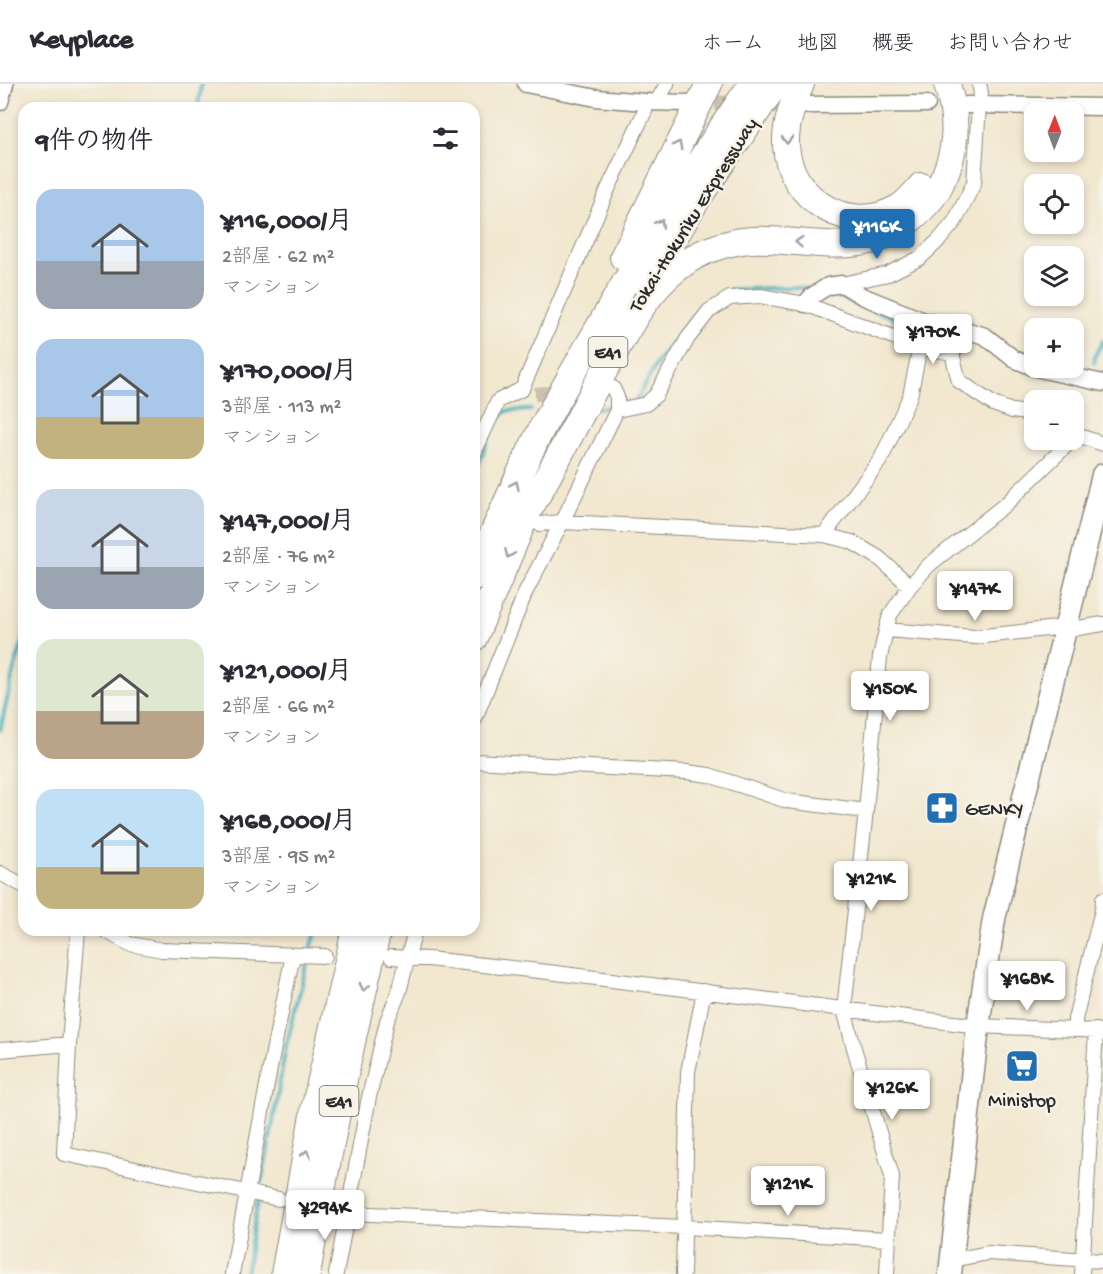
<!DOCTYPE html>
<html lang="ja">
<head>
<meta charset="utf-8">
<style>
	body { margin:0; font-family:"Gochi Hand","Klee One",sans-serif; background:#f2f2f3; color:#2b2b33; height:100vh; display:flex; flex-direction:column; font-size:22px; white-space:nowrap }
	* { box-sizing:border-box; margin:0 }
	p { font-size:20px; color:#7c7c81 }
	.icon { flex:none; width:33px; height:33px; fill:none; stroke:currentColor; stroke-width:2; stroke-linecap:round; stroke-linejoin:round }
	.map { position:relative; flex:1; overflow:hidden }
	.details { position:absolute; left:18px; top:18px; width:462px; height:834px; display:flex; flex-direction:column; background:#fff; border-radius:18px; box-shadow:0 3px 9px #0003 }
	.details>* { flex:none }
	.needle { width:39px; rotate:1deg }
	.buttons { position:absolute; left:1024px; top:18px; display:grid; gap:12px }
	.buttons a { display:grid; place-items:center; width:60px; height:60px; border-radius:12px; background:#fff; box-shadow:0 3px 9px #0003; font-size:30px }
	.price { position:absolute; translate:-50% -51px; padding:0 14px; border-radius:6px; background:#fff; color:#222; font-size:20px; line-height:39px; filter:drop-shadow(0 2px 3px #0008) }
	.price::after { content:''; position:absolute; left:50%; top:36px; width:18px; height:14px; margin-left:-9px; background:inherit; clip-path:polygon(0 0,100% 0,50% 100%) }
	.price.active { background:#1f6fb2; color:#fff }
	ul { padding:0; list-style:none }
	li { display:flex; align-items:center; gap:18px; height:150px; padding:0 18px }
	li span { display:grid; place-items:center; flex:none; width:168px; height:120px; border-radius:18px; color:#555 }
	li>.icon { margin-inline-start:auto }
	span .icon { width:72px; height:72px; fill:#fffc; stroke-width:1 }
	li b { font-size:26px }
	h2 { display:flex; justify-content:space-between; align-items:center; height:72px; padding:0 18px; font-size:26px }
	header { display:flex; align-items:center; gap:36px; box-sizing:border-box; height:84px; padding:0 30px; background:#fff; border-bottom:2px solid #e1e1e2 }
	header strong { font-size:28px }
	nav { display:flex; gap:33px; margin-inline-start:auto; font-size:21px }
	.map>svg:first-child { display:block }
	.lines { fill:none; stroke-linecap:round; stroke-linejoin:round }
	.stream { stroke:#42b1be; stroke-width:4 }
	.minor-tunnel { stroke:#cac1ae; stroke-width:14; stroke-dasharray:14 7; stroke-linecap:butt }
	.tertiary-tunnel { stroke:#cac1ae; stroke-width:16; stroke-dasharray:16 8; stroke-linecap:butt }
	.minor-casing { stroke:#8e897d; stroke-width:16 }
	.tertiary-casing { stroke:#8e897d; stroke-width:19 }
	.trunk-casing { stroke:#8e897d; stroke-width:25 }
	.motorway-casing { stroke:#8e897d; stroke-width:28 }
	.minor { stroke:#fff; stroke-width:14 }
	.tertiary { stroke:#fff; stroke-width:16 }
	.trunk { stroke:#fff; stroke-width:22 }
	.motorway { stroke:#fff; stroke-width:26 }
	.oneway { stroke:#a0a0a0 }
	.labels { text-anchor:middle; stroke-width:5; stroke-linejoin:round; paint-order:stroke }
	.shield { fill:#f7f3e8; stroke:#686764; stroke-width:1.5 }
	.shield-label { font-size:18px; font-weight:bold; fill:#2b2b2b }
	.street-label { font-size:20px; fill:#2b2b2b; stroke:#f7f3e8 }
	.poi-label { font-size:20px; fill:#2b2b2b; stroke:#f7f3e8; text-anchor:start }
</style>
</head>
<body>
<header>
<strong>Keyplace</strong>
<nav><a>ホーム</a><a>地図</a><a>概要</a><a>お問い合わせ</a></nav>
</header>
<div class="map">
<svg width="1103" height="1190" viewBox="0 0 1103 1190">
	<rect width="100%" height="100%" fill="#f7f3e8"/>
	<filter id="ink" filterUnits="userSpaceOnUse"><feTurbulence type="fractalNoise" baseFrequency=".0167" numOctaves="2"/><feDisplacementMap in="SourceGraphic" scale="12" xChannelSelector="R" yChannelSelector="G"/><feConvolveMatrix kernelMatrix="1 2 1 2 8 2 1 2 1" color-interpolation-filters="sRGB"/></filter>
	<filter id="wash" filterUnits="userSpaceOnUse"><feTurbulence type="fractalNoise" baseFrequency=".008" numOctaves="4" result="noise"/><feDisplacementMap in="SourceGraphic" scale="24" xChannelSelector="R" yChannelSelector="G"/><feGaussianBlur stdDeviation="1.35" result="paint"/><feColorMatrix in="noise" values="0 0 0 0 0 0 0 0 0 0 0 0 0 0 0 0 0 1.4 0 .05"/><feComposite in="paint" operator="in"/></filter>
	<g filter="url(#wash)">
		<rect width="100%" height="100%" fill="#f2e7cf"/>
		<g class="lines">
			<path class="stream" d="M198,24L201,0
				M827,209L896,235
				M920,244L947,254
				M1094,279L1095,271L1103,257
				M636,317L658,277L705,219L730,206L796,203L806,205
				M595,324L615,323
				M474,396C482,373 488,344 506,327L531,326
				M0,646L14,586L24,554
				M310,868L317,846
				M246,1190L254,1139L273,1038L286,962L308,876"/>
		</g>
	</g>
	<g filter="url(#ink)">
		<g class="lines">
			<path class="minor-tunnel" d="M535,310L563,308
				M474,451L496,448"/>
			<path class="tertiary-tunnel" d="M691,19L801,21"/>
			<g class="minor-casing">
				<path id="minor" d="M660,19V12L667,0
					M842,200L888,190L920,174L940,155L955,137L974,99L979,21L981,9L979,0
					M617,326L646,320L656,311L688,254L709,227L730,214L760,212L805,220L920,263L952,269L959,297L993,320L1012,327L1035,330
					M1074,350L1103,360
					M474,369L498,317L522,305L608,105L645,27V18
					M539,440L562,438L824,451L852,458L879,474L910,502
					M824,451L881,375L910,312L920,263
					M1072,545L1103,540
					M886,546L975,553L1065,543
					M474,637L526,507L562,438L617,326V313L613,304
					M474,677L687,688L709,691L787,717L866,727
					M0,789L24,802
					M104,846L130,860L162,866L325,872
					M391,873L428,875L548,888L978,942L1103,947
					M1075,945V935L1102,826L1103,815
					M69,960L78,846
					M0,966L69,960L64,1070L279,1115
					M335,1125L346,1129L685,1143L888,1155
					M952,1176L988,1169L1103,1177
					M232,1190L274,963L293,871
					M336,1190L369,1013L387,937L399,908L415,846
					M683,1190L688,988L704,907
					M887,1190L892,1092L854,964L844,925L866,727L880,573L886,546L890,531L910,502L929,481L1007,419L1072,356
					M1082,1190L1096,946"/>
			</g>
			<g class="tertiary-casing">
				<path id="tertiary" d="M526,0L596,14L645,18L689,19
					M0,18L5,0
					M808,21L927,20
					M967,21L1103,23
					M805,220L812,212L828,202L842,200L862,212L924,237L962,245L985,252L1014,275L1035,284L1103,299
					M952,269L962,245"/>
			</g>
			<g class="trunk-casing">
				<path id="trunk" d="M950,1190L978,942L994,835L1103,391"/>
			</g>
			<g class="motorway-casing">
				<path id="motorway" d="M801,0C793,19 785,40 786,62C790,116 849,152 898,124C907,119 914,110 921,102
					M623,173L709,0
					M646,201L698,114L776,0
					M523,436C551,389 575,341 601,293C623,254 643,210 679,183C703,164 738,154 768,156C820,158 868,173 911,135C923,125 934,114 940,101C958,67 958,36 947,0
					M474,493C496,442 518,390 544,340C567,298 591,256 616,214C659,141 703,69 752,0
					M474,554L530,422
					M284,1190L314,1026L355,846
					M307,1190C327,1074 350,960 378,846"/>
			</g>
			<use href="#minor" class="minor"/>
			<use href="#tertiary" class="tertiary"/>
			<use href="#trunk" class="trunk"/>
			<use href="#motorway" class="motorway"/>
		</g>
		<defs><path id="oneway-chevron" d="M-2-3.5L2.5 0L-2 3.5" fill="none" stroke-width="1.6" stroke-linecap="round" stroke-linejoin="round" transform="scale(1.5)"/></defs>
		<g class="oneway">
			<use href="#oneway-chevron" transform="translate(787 56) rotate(90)"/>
			<use href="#oneway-chevron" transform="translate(678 61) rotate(-63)"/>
			<use href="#oneway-chevron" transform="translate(660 139) rotate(-59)"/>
			<use href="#oneway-chevron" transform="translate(799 158) rotate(-175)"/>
			<use href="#oneway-chevron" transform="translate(515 401) rotate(-65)"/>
			<use href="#oneway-chevron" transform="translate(509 470) rotate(113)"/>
			<use href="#oneway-chevron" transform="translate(364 903) rotate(104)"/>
			<use href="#oneway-chevron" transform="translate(306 1070) rotate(-79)"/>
		</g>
	</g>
	<defs>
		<g id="pharmacy-square" transform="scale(1.725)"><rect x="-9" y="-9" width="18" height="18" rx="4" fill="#1f6fb2" stroke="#f7f3e8"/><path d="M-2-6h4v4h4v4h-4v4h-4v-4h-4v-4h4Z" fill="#fff"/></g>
		<g id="supermarket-square" transform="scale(1.725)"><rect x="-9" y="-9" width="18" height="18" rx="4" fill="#1f6fb2" stroke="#f7f3e8"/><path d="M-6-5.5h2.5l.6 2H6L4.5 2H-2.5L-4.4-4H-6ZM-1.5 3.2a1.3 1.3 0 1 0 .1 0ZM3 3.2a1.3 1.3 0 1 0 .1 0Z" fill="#fff"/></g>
	</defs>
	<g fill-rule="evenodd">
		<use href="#pharmacy-square" x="942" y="724"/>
		<use href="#supermarket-square" x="1022" y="982"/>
	</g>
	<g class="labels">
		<g class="shield">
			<rect x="588.5" y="253" width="39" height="30" rx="4.5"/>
			<rect x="319.5" y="1002" width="39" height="30" rx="4.5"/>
		</g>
		<g class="shield-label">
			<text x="608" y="274">E41</text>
			<text x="339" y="1023">E41</text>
		</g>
		<g class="street-label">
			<text transform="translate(692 130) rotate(-58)" y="7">Tokai-Hokuriku Expressway</text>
		</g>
		<g class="poi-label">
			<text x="965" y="731">GENKY</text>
			<text x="1022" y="1022" text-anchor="middle">Ministop</text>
		</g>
	</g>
</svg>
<div class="buttons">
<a><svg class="needle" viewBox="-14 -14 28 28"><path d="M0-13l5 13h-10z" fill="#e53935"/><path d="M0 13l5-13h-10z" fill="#7c7c81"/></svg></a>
<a><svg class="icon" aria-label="locate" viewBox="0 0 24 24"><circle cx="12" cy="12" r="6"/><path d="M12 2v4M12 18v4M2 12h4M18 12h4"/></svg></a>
<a><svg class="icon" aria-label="layers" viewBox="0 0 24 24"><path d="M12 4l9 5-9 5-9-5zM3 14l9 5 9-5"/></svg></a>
<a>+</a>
<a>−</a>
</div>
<b class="price active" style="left:877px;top:176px">¥116K</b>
<b class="price" style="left:933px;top:281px">¥170K</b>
<b class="price" style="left:975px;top:538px">¥147K</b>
<b class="price" style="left:890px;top:638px">¥150K</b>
<b class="price" style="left:871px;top:828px">¥121K</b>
<b class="price" style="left:1027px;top:928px">¥168K</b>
<b class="price" style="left:892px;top:1037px">¥126K</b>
<b class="price" style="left:788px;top:1133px">¥121K</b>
<b class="price" style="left:325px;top:1157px">¥294K</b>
<section class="details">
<h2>9件の物件<svg class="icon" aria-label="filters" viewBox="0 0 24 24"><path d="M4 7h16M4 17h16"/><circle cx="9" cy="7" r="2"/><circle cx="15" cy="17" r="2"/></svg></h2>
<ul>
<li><span style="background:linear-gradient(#a9c7e8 60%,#9aa5b1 0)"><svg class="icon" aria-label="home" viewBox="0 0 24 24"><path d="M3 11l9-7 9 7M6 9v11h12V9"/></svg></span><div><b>¥116,000/月</b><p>2部屋 · 62 m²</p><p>マンション</p></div></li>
<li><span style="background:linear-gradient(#a9c7e8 65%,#c2b280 0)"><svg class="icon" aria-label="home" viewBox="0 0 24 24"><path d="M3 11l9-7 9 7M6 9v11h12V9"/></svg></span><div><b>¥170,000/月</b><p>3部屋 · 113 m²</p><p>マンション</p></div></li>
<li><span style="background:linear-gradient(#c9d6e8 65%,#9aa5b1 0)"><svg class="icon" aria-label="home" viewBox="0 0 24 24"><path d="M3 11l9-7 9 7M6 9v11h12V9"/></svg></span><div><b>¥147,000/月</b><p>2部屋 · 76 m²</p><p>マンション</p></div></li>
<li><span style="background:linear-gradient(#dfe7d0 60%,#b9a48a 0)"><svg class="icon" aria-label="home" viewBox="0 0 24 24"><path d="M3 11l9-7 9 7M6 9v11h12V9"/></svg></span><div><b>¥121,000/月</b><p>2部屋 · 66 m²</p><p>マンション</p></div></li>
<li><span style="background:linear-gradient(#bfe0f5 65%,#c2b280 0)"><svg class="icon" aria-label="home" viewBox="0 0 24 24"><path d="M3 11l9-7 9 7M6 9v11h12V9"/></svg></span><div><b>¥168,000/月</b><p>3部屋 · 95 m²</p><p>マンション</p></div></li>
</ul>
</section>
</div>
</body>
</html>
